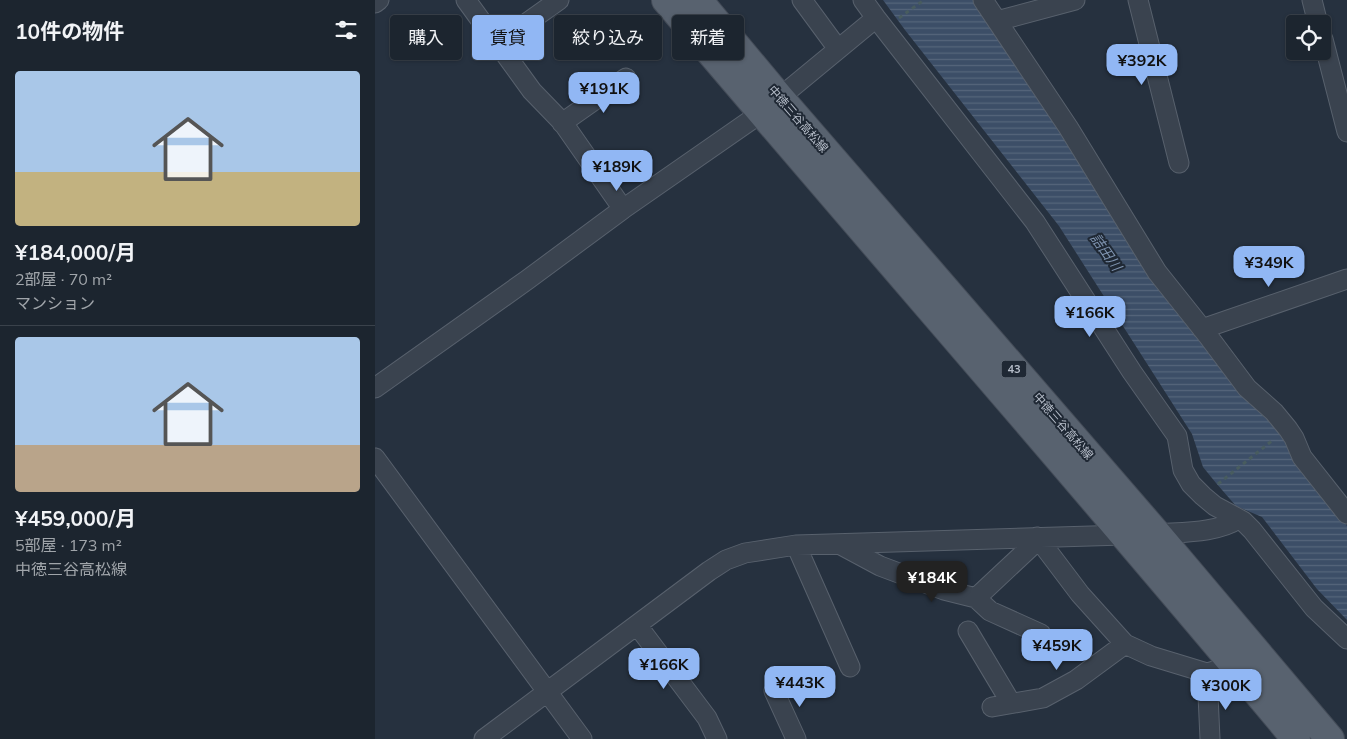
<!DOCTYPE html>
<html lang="ja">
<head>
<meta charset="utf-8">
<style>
	body { margin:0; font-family:Mulish,"Noto Sans JP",sans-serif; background:#29313b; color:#f1f3f6; height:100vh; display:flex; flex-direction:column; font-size:19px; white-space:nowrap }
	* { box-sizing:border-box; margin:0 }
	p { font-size:16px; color:#a0a5aa }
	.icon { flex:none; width:28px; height:28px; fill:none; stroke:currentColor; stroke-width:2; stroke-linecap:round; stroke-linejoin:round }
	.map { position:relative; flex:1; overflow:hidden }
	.drawer { display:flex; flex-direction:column; background:#1c252f; width:375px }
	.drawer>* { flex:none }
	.banner { position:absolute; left:15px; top:15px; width:475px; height:45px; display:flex; gap:10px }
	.controls { position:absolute; left:911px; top:15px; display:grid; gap:10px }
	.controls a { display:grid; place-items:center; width:45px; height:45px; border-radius:5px; background:#1c252f; box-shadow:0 1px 4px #0004,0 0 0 1px #3a424b; font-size:25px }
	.price { position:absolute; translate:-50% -42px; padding:0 11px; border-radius:10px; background:#91b7f4; color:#111; font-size:16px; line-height:32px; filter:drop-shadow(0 1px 2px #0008) }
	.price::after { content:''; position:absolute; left:50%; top:30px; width:15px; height:11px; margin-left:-8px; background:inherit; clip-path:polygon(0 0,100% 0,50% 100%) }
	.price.selected { background:#222; color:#fff }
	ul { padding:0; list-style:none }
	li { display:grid; align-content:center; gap:10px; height:265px; padding:0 15px }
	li+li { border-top:1px solid #3a424b }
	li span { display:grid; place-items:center; height:155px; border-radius:5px; color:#555 }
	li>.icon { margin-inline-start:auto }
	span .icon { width:90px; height:90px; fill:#fffc; stroke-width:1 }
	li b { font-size:21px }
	h2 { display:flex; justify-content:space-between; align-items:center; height:60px; padding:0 15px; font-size:21px }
	.chip { padding:0 18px; border-radius:5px; background:#1c252f; box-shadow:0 1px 4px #0004,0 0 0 1px #3a424b; font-size:18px; line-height:45px }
	.chip.selected { background:#91b7f4; color:#111 }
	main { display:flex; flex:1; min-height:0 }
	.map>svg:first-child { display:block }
	.water { fill:url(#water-rules) }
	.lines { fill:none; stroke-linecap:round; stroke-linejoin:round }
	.minor-casing { stroke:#58616d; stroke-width:21 }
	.primary-casing { stroke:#444c58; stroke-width:30 }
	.path { stroke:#485c5f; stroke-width:3; stroke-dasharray:4 4; stroke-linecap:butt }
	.minor { stroke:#3a434f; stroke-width:19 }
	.primary { stroke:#58626f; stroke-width:28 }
	.labels { text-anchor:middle; stroke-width:4; stroke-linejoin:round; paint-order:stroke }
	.shield { fill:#1f2834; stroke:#89919d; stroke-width:1 }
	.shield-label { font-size:11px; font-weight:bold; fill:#b7beca }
	.street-label { font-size:12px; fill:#b7beca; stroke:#1f2834 }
	.water-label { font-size:14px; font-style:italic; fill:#7f94b0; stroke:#1f2834 }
</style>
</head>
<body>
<main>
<section class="drawer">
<h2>10件の物件<svg class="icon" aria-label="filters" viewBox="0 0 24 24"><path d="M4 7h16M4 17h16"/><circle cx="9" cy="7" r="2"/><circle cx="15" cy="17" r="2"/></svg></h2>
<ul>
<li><span style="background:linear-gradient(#a9c7e8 65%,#c2b280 0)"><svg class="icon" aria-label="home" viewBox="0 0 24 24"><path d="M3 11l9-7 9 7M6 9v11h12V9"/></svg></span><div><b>¥184,000/月</b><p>2部屋 · 70 m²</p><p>マンション</p></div></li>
<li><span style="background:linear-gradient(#a9c7e8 70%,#b9a48a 0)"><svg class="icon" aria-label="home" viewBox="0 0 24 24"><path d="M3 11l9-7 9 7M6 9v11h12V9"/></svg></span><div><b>¥459,000/月</b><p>5部屋 · 173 m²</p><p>中徳三谷高松線</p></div></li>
</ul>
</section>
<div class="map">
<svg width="972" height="739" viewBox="0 0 972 739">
	<defs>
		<pattern id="water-rules" width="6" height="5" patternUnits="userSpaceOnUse" patternTransform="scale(1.25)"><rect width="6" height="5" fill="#3c4e67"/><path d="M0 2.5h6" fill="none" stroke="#56667b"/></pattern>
	</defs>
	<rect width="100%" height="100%" fill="#26313f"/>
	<path class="water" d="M508,0H602L768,258L886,414L902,428L932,475L972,526V620L942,589L887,517L861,506L841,483L828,467L817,434L684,226L530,30Z"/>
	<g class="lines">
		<g class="minor-casing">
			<path id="minor" d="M91,0L157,91L188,123L248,209
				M427,0L463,49
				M488,0L501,18L660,222L757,372L802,436L808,470L816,484L828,496L840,506L868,521L877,530L939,608L972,639
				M608,0L693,127L782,272L833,336L872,388L899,412L913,429L919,438L927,457L972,514
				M763,0L804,163
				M937,0L943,24
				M0,3L4,0
				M622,21L700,0
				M146,27L184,0
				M948,39L972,132
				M187,123L251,78
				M827,329L972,279
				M0,388L152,280L248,209L386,113L501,18
				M0,458L207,739
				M662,537L705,594L750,644L776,656L832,673L859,665
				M464,544L505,566L569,590L601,598L615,611L666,634
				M421,545L475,667
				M601,598L664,539
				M262,625L332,718L342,739
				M593,631L636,703
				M832,673L835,739
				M399,691L421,739
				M617,707L668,698L701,680L750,644
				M109,739L334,571L351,560L370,553L421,545L782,534C806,532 843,533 863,519"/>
		</g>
		<g class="primary-casing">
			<path id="primary" d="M291,0C500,247 714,490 921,739
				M323,0L404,97L782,534L955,739"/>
		</g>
		<path class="path" d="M524,18L549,0
			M843,484L898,440"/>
		<use href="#minor" class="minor"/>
		<use href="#primary" class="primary"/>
	</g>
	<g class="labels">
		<rect class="shield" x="626.5" y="360.5" width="25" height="17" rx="4"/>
		<g class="shield-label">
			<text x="639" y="373">43</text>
		</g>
		<g class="street-label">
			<text transform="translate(423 119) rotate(49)" y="4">中徳三谷高松線</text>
			<text transform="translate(688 426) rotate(49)" y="4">中徳三谷高松線</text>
		</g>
		<g class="water-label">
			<text transform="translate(731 252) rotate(55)" y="5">詰田川</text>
		</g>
	</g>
</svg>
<div class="controls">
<a><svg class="icon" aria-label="locate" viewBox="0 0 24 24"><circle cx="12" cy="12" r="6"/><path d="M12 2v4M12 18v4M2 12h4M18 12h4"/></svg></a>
</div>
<b class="price" style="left:767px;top:86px">¥392K</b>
<b class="price" style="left:229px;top:114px">¥191K</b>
<b class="price" style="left:242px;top:192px">¥189K</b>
<b class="price" style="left:894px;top:288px">¥349K</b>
<b class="price" style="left:715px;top:338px">¥166K</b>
<b class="price selected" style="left:557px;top:603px">¥184K</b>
<b class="price" style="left:682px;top:671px">¥459K</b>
<b class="price" style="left:289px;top:690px">¥166K</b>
<b class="price" style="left:425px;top:708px">¥443K</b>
<b class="price" style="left:851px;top:711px">¥300K</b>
<div class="banner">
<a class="chip">購入</a>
<a class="chip selected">賃貸</a>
<a class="chip">絞り込み</a>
<a class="chip">新着</a>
</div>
</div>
</main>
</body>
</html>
